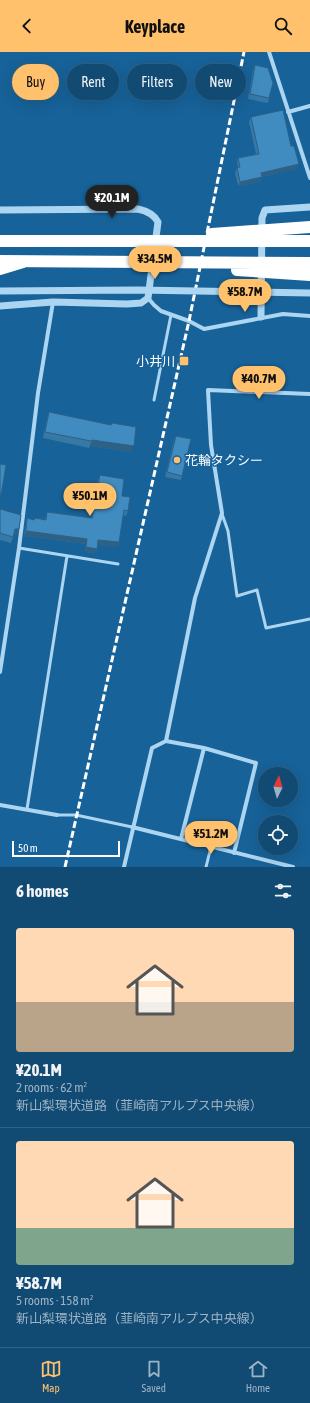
<!DOCTYPE html>
<html lang="en">
<head>
<meta charset="utf-8">
<style>
	body { margin:0; font-family:"Asap Condensed","Noto Sans JP",sans-serif; background:#1a5178; color:#f1f3f6; height:100vh; display:flex; flex-direction:column; font-size:15px; white-space:nowrap }
	* { box-sizing:border-box; margin:0 }
	p { font-size:13px; color:#9cb3c4 }
	.icon { flex:none; width:22px; height:22px; fill:none; stroke:currentColor; stroke-width:2; stroke-linecap:round; stroke-linejoin:round }
	.map { position:relative; height:815px; overflow:hidden }
	.details { display:flex; flex-direction:column; background:#114a73; flex:1 }
	.details>* { flex:none }
	.hud { position:absolute; left:12px; top:12px; width:286px; height:36px; display:flex; gap:8px }
	.needle { width:26px; rotate:5deg }
	.fabs { position:absolute; left:258px; top:715px; display:grid; gap:8px }
	.fabs a { display:grid; place-items:center; width:40px; height:40px; border-radius:50%; background:#114a73; box-shadow:0 4px 16px #0002,0 0 0 1px #306285; font-size:20px }
	.scale { position:absolute; left:12px; bottom:10px; width:108px; box-sizing:border-box; padding-left:4px; border:2px solid #fff; border-top:0; font-size:11px; line-height:14px; white-space:nowrap; color:#fff; -webkit-text-stroke:3px #176299; paint-order:stroke }
	.price { position:absolute; translate:-50% -34px; padding:0 9px; border-radius:14px; background:#ffc16c; color:#111; font-size:13px; line-height:26px; filter:drop-shadow(0 1px 2px #0008) }
	.price::after { content:''; position:absolute; left:50%; top:24px; width:12px; height:9px; margin-left:-6px; background:inherit; clip-path:polygon(0 0,100% 0,50% 100%) }
	.price.current { background:#222; color:#fff }
	ul { padding:0; list-style:none }
	li { display:grid; align-content:center; gap:8px; height:212px; padding:0 16px }
	li+li { border-top:1px solid #306285 }
	li span { display:grid; place-items:center; height:124px; border-radius:4px; color:#555 }
	li>.icon { margin-inline-start:auto }
	span .icon { width:72px; height:72px; fill:#fffc; stroke-width:1 }
	li b { font-size:17px }
	h2 { display:flex; justify-content:space-between; align-items:center; height:48px; padding:0 16px; font-size:17px }
	.pill { padding:0 14px; border-radius:18px; background:#114a73; box-shadow:0 4px 16px #0002,0 0 0 1px #306285; font-size:14px; line-height:36px }
	.pill.current { background:#ffc16c; color:#111 }
	header { display:flex; justify-content:space-between; align-items:center; height:52px; padding:0 16px; background:#ffc16c; color:#111; font-size:18px; font-weight:700 }
	.dock { display:flex; justify-content:space-around; align-items:center; height:56px; border-top:1px solid #306285; background:#114a73; font-size:11px; color:#9cb3c4 }
	.dock a { display:grid; justify-items:center; gap:2px }
	.dock .current { color:#ffc16c }
	.map>svg:first-child { display:block }
	.lines { fill:none; stroke-linecap:round; stroke-linejoin:round }
	.service { stroke:#acd5f2; stroke-width:3 }
	.minor { stroke:#acd5f2; stroke-width:4 }
	.tertiary { stroke:#acd5f2; stroke-width:7 }
	.motorway { stroke:#fff; stroke-width:12 }
	.rail { stroke:#fff; stroke-width:3; stroke-dasharray:7 3; stroke-linecap:butt }
	.tertiary-bridge { stroke:#acd5f2; stroke-width:7 }
	.motorway-bridge { stroke:#fff; stroke-width:12 }
	.wall { fill:#3778a5 }
	.shaded-wall { fill:#2d6186 }
	.building { fill:#408bc0; stroke:#2d6186 }
	.poi-dot { fill:#ffc16c; stroke:#176299; stroke-width:1.5 }
	.labels { text-anchor:middle; stroke-width:3; stroke-linejoin:round; paint-order:stroke }
	.poi-label { font-size:13px; fill:#fff; stroke:#176299; text-anchor:end }
</style>
</head>
<body>
<header><svg class="icon" aria-label="back" viewBox="0 0 24 24"><path d="M15 5l-7 7 7 7"/></svg>Keyplace<svg class="icon" aria-label="search" viewBox="0 0 24 24"><circle cx="10" cy="10" r="6"/><path d="M15 15l6 6"/></svg></header>
<div class="map">
<svg width="310" height="815" viewBox="0 0 310 815">
	<rect width="100%" height="100%" fill="#176299"/>
	<g class="lines">
		<path class="service" d="M154,348L171,263
			M222,462L228,479L237,544L257,538L266,576L310,567
			M19,496L118,512
			M27,757L67,504
			M57,763H76L132,775
			M206,815L211,795"/>
		<path class="minor" d="M269,0L310,126
			M288,60L310,54
			M148,246L154,253L161,259L189,269L204,277L283,262L310,264
			M0,620L19,496L38,341L53,250
			M166,689L204,696L256,711L234,801
			M0,753L57,763
			M132,775L293,815
			M181,787L204,696
			M124,815L152,696L166,689L195,546L222,461L211,393L208,338L310,342"/>
		<path class="tertiary" d="M0,158L138,157C147,159 154,162 158,170L148,246L141,251L127,252L53,250L0,254
			M261,265L262,166L265,158L310,155"/>
		<path class="motorway" d="M0,217L23,210"/>
		<path class="rail" d="M65,815L189,269L244,0"/>
		<path class="tertiary-bridge" d="M0,239L138,238L310,241"/>
		<path class="motorway-bridge" d="M212,182L310,175
			M0,189H310
			M0,209L310,211
			M237,218L310,223"/>
	</g>
	<path class="wall" d="M255,13L269,46L268,51L248,47L253,18Z
		M251,65L291,94L299,112L297,117L262,125L260,130L238,134L235,121L237,116H238L237,110L238,106L256,102L249,70Z
		M49,360L131,400L90,394L89,396L43,386L47,367Z
		M176,384L182,424L181,428L165,425L174,388Z
		M100,423L122,444L128,459L126,464L123,463L119,490L118,495L98,493L96,501L85,500L86,492L24,484L26,471L27,466L34,468L35,466L45,467L47,460L91,466L98,428Z
		M0,457L17,483H14L11,491L0,488Z"/>
	<path class="shaded-wall" d="M299,112L297,117L262,125L260,130L238,134L240,130L261,121Z
		M92,388L134,394L131,400L90,394Z
		M15,477H19L17,483H13Z
		M26,479L87,487L86,492L24,484Z
		M98,488L119,490L118,495L97,493Z
		M86,495L97,497L96,501L85,500Z"/>
	<path class="building" d="M255,13L268,16L273,31L269,46L250,42Z
		M283,58L291,94H294L299,112L261,121L262,125L240,130L237,116L240,115L238,106L259,102L251,65Z
		M49,360L111,373L112,371L136,375L134,394L92,388L91,389L45,380Z
		M176,384L191,387L182,424L167,420Z
		M0,412L6,413L2,438L0,446Z
		M100,423L124,427L122,444L130,445L128,459L124,458L119,490L98,488L97,497L86,495L87,487L26,479L27,466L34,468L35,466L46,468L47,460L92,466Z
		M0,457L21,463L19,477H15L13,485L0,481Z"/>
	<g class="poi-dot">
		<rect x="179" y="304" width="10" height="10" rx="2"/>
		<circle cx="177" cy="408" r="4"/>
	</g>
	<g class="labels">
		<g class="poi-label">
			<text x="175" y="314">小井川</text>
			<text x="185" y="413" text-anchor="start">花輪タクシー</text>
		</g>
	</g>
</svg>
<div class="fabs">
<a><svg class="needle" viewBox="-14 -14 28 28"><path d="M0-13l5 13h-10z" fill="#e53935"/><path d="M0 13l5-13h-10z" fill="#9cb3c4"/></svg></a>
<a><svg class="icon" aria-label="locate" viewBox="0 0 24 24"><circle cx="12" cy="12" r="6"/><path d="M12 2v4M12 18v4M2 12h4M18 12h4"/></svg></a>
</div>
<div class="scale">50 m</div>
<b class="price current" style="left:112px;top:167px">¥20.1M</b>
<b class="price" style="left:155px;top:228px">¥34.5M</b>
<b class="price" style="left:245px;top:261px">¥58.7M</b>
<b class="price" style="left:259px;top:348px">¥40.7M</b>
<b class="price" style="left:90px;top:465px">¥50.1M</b>
<b class="price" style="left:211px;top:803px">¥51.2M</b>
<div class="hud">
<a class="pill current">Buy</a>
<a class="pill">Rent</a>
<a class="pill">Filters</a>
<a class="pill">New</a>
</div>
</div>
<section class="details">
<h2>6 homes<svg class="icon" aria-label="filters" viewBox="0 0 24 24"><path d="M4 7h16M4 17h16"/><circle cx="9" cy="7" r="2"/><circle cx="15" cy="17" r="2"/></svg></h2>
<ul>
<li><span style="background:linear-gradient(#ffd9b3 60%,#b9a48a 0)"><svg class="icon" aria-label="home" viewBox="0 0 24 24"><path d="M3 11l9-7 9 7M6 9v11h12V9"/></svg></span><div><b>¥20.1M</b><p>2 rooms · 62 m²</p><p>新山梨環状道路（韮崎南アルプス中央線）</p></div></li>
<li><span style="background:linear-gradient(#ffd9b3 70%,#7fa58c 0)"><svg class="icon" aria-label="home" viewBox="0 0 24 24"><path d="M3 11l9-7 9 7M6 9v11h12V9"/></svg></span><div><b>¥58.7M</b><p>5 rooms · 158 m²</p><p>新山梨環状道路（韮崎南アルプス中央線）</p></div></li>
</ul>
</section>
<nav class="dock">
<a class="current"><svg class="icon" aria-label="map" viewBox="0 0 24 24"><path d="M3 6l6-2 6 2 6-2v14l-6 2-6-2-6 2zM9 4v14M15 6v14"/></svg>Map</a>
<a><svg class="icon" aria-label="saved" viewBox="0 0 24 24"><path d="M7 4h10v16l-5-4-5 4z"/></svg>Saved</a>
<a><svg class="icon" aria-label="home" viewBox="0 0 24 24"><path d="M3 11l9-7 9 7M6 9v11h12V9"/></svg>Home</a>
</nav>
</body>
</html>
